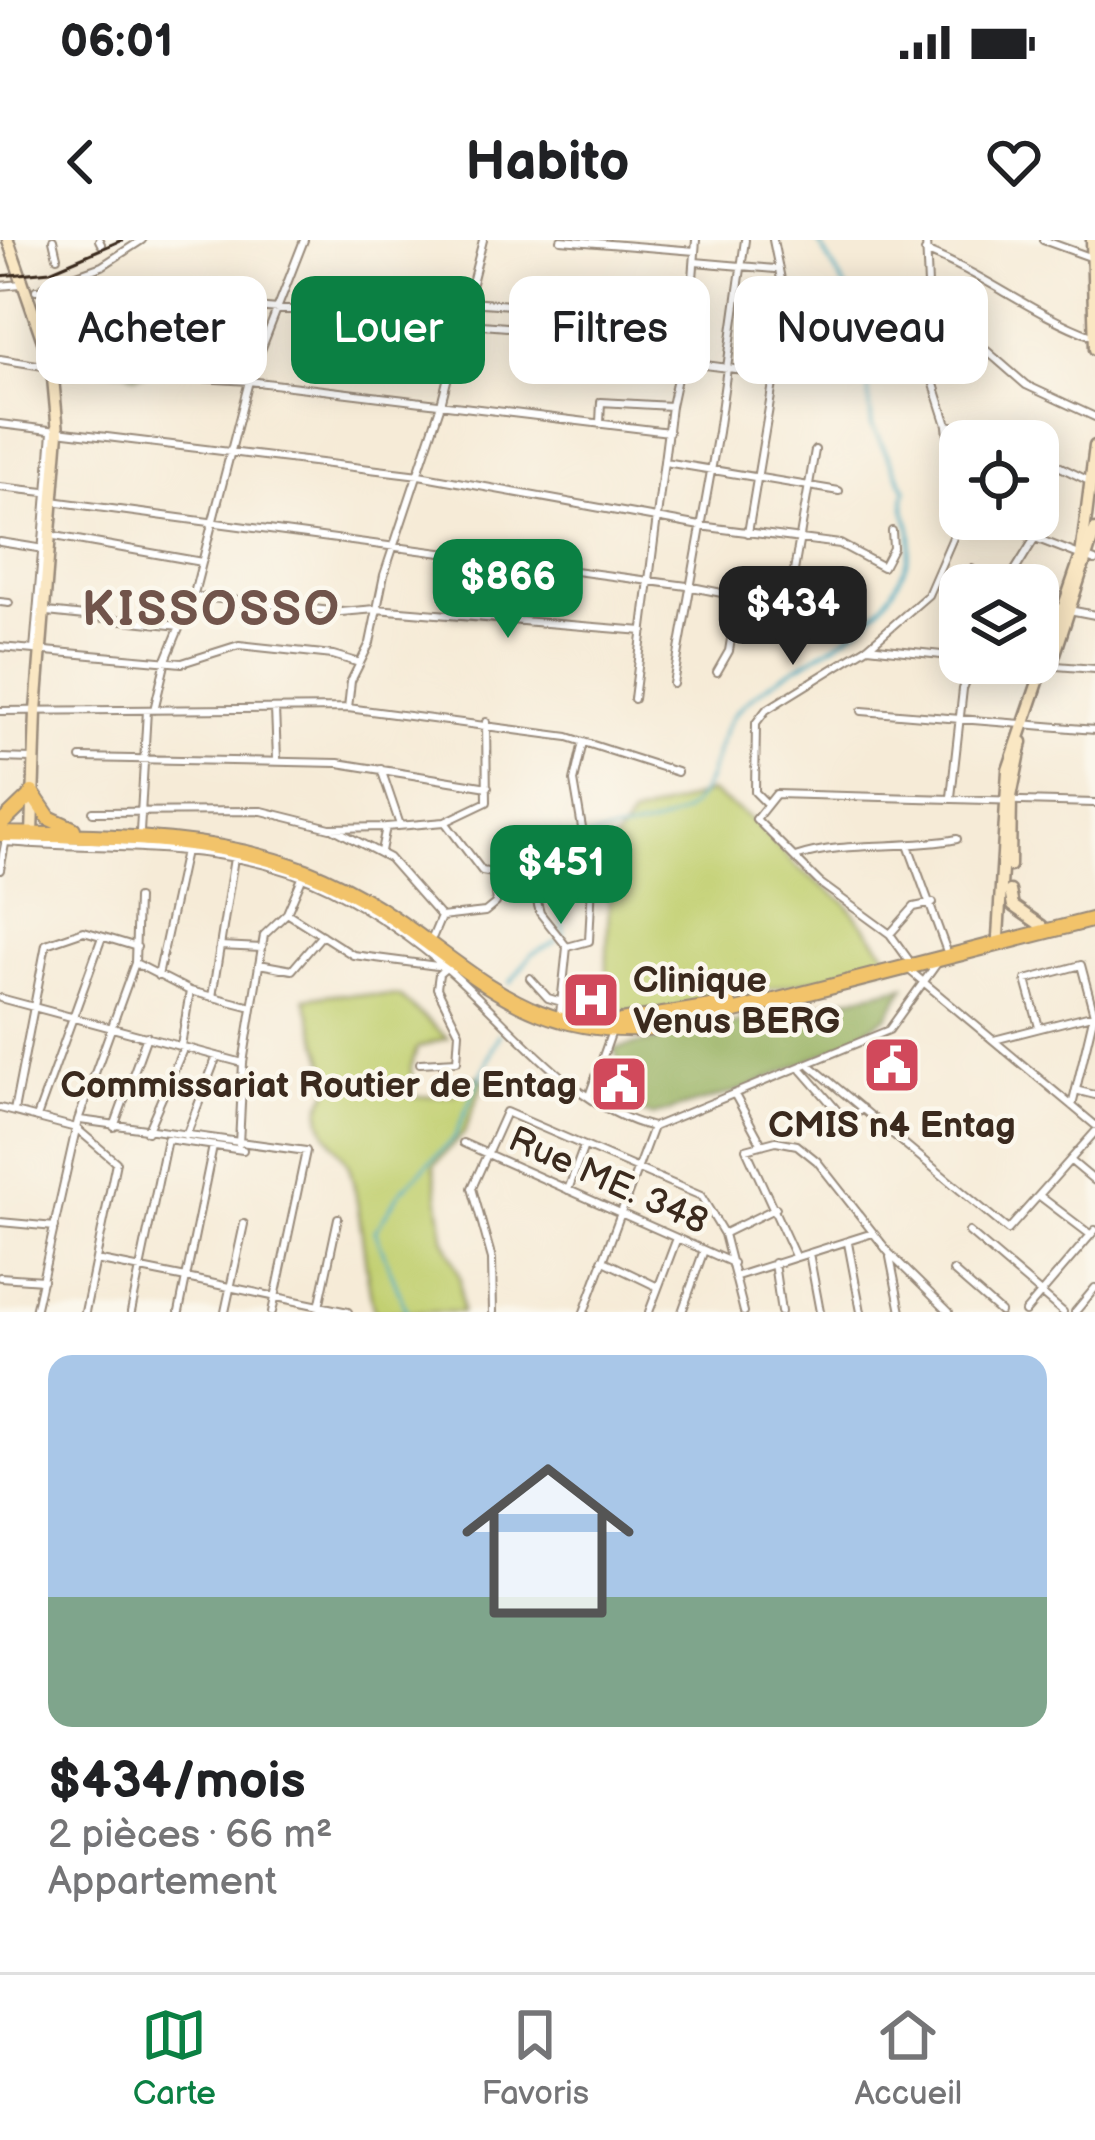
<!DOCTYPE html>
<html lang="fr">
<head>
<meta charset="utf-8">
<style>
	body { margin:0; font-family:"Balsamiq Sans",sans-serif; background:#f6f6f6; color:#202124; height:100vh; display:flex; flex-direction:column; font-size:45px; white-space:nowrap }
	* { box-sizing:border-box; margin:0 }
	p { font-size:39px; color:#757577 }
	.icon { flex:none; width:66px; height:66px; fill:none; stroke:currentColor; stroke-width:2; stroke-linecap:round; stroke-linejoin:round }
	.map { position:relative; height:1072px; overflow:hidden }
	.panel { display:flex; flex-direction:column; background:#fff; flex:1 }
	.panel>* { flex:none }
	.hud { position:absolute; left:36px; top:36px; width:1023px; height:108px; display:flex; gap:24px }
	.controls { position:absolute; left:939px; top:180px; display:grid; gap:24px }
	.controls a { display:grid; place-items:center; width:120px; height:120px; border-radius:24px; background:#fff; box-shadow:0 6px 30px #0003; font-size:60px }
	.price { position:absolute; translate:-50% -102px; padding:0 27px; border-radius:24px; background:#0b8043; color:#fff; font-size:39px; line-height:78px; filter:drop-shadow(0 3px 6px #0008) }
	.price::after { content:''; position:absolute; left:50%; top:72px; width:36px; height:27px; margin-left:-18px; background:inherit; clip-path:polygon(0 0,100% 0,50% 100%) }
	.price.active { background:#222; color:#fff }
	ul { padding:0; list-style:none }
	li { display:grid; align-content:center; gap:24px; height:636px; padding:0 48px }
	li+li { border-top:3px solid #e0e0e0 }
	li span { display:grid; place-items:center; height:372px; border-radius:24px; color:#555 }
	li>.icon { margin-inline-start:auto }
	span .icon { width:216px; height:216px; fill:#fffc; stroke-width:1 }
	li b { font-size:51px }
	.tag { padding:0 42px; border-radius:24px; background:#fff; box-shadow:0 6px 30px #0003; font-size:42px; line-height:108px }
	.tag.active { background:#0b8043; color:#fff }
	.status { display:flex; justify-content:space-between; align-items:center; height:84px; padding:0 60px; background:#fff; direction:ltr }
	.status svg { height:33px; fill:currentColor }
	header { display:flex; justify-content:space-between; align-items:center; height:156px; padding:0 48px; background:#fff; font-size:54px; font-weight:800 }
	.dock { display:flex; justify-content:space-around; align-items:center; height:168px; border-top:3px solid #e0e0e0; background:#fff; font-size:33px; color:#757577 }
	.dock a { display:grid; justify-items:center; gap:6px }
	.dock .active { color:#0b8043 }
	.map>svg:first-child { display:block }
	.green { fill:#c2d072; stroke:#7e7d48; stroke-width:3 }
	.forest { fill:#99b264; stroke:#6a6e41; stroke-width:3 }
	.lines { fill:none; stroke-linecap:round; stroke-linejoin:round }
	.stream { stroke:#42abc2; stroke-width:3 }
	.minor-casing { stroke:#988a7a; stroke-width:10 }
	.secondary-casing { stroke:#988a7a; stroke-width:15 }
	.trunk-casing { stroke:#988a7a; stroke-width:18 }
	.minor { stroke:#fff; stroke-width:6 }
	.secondary { stroke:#fae7c3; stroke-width:10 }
	.trunk { stroke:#f2c36a; stroke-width:14 }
	.rail { stroke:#3b2a1e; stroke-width:3 }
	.labels { text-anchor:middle; stroke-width:9; stroke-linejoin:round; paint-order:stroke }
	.poi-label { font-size:36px; font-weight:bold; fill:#3b2a1e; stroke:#fbf7ec; text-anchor:start }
	.street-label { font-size:36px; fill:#3b2a1e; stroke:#fbf7ec }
	.district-label { font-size:48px; font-weight:bold; letter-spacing:3px; fill:#71544b; stroke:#fbf7ec }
</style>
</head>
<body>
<div class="status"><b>06:01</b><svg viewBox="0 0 49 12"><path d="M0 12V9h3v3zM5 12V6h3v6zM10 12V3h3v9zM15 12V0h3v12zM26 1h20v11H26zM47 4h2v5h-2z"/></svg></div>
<header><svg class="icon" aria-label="back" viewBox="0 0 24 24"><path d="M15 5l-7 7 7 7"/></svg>Habito<svg class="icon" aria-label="heart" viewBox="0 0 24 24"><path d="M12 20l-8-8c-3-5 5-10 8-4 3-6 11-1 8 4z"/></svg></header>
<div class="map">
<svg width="1095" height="1072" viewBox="0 0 1095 1072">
	<rect width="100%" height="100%" fill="#fbf7ec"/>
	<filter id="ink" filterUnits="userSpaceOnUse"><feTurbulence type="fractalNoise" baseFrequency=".00833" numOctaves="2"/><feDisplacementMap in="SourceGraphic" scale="24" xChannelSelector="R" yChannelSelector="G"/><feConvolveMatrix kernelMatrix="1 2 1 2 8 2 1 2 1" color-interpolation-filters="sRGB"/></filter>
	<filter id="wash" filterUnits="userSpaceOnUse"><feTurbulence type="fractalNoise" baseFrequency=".004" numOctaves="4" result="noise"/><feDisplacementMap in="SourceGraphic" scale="48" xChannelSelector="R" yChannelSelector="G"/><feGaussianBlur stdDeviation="2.7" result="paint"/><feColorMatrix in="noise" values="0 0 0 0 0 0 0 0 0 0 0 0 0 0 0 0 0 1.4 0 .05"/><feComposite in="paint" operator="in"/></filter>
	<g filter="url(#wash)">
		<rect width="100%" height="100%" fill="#f6ebd7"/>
		<path class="green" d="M710,552L752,580L797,627L845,662L894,723L664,771H605L611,606L632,577Z
			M334,754L399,756L447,798L417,808L411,827L413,857L453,855L478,836L484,841L464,893L434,925L444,997L460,1038L462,1072H374C363,1025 363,976 350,930C345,912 325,899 321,880C318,866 325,857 332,845L305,758Z"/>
		<path class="forest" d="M57,55L68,64L67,74L90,90L105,80L116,86L133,81L137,73H153L159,88L126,96L130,109L136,104L152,112L150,131L135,136L127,130L101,129L96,119L74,133L68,127L78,110L64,100L53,103L42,83L46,66Z
			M905,746L888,776L838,807L745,849L652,876L606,860L635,853L636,837L622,828L614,809Z"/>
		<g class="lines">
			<path class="stream" d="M564,696L562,674L531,625C582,584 628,600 677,576C720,555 708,501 739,469C784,423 853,409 891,353C901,338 913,311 911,293C909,275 900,268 906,250L872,186L865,116L848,52L817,0
				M510,743L532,714L557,701
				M407,1072L375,991L400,952L454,898L499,794"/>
		</g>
	</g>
	<g filter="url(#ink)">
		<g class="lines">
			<g class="minor-casing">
				<path id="minor" d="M53,0L57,17
					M99,0L101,4
					M561,0L695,11
					M926,0L932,138L947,185L951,231L960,246
					M1043,0L1090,17
					M925,11C984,34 1032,74 1092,96
					M695,22L775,29
					M0,46L21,44
					M43,47L102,26L142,0
					M36,50L686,101
					M467,62L690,77
					M929,82L979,104L1026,145L1095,177
					M0,119L68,130L249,141L669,192
					M682,122L826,141
					M600,183L601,162L671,166
					M0,184L419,235L700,286L840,304L883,327L893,308L892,291
					M948,185L1003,201
					M1038,216L1091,242
					M665,222L839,251
					M0,247L44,252
					M52,261L687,346L831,375
					M986,279L1095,321
					M748,293L783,84L785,59L773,0
					M49,295L202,322
					M0,302L44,309
					M968,345L972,329
					M1006,345L1035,298
					M193,356L341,372L376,369L643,391
					M0,362L9,363
					M781,362L793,337L815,210
					M1038,364L1095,375
					M47,372L180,386
					M0,407L182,423L239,405L333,415L360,423
					M868,407L928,355L961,279
					M34,410L52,192
					M957,416L960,398
					M1017,423L1095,429
					M717,432L729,411L738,357
					M673,444L718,192L745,0
					M634,459L671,166L690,77L696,0
					M348,468L351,441L370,403L384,335L441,164L483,0
					M275,469L277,519
					M154,470L166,420L195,350L249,141L304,0
					M0,471L348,468L568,497L677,532
					M862,471L1095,490
					M0,518L32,519
					M81,518L338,523L488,547
					M381,529L400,585
					M951,557L963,449L973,423
					M765,562L755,552L756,483L766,470L868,407L960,417
					M93,572L262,571L330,588L386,587L445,582L487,562L486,482
					M582,588L574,541L583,502
					M334,589L389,618L441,677L485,672L496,663L493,633L482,631L445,582
					M140,592L147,470
					M5,602C114,611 228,598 330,649C372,671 416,701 451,732C511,785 573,868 653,887L889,790L938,722
					M908,605L946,709
					M381,611L386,587
					M795,617C847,600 903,610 957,599
					M0,630L5,604
					M302,638L287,673L353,715L445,727
					M534,650L540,673L567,707
					M890,694L914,667L933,663
					M433,696L441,677
					M220,706L262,708
					M908,719L890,694L820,643L756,579L776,554L1095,563
					M135,723L190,751L248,766
					M259,724L292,730L322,695
					M909,730L1095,885
					M158,736L185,611
					M530,738L548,758L562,762
					M212,757L234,618
					M0,758L243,823
					M560,774L567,707L589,701L594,602
					M1039,787L1026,740L1081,725L1094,774L1072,866
					M994,800L1095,774
					M181,806L190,751
					M420,823L457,821L459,792L437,748L439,734L446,728
					M811,826L1008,990L1095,892
					M802,830L848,883L862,868
					M1079,851L1095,855
					M735,855L761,903
					M589,856L612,791
					M0,868L76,888L116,922L85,1072
					M14,871L46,704L84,691L137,707
					M37,877L102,697
					M80,880L306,911L272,1072
					M114,887L147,796
					M147,892L184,807
					M186,896L217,816
					M463,903L733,1023
					M239,904L243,823L264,695L287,673
					M213,906L186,1038L348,1072
					M1071,921L1095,941
					M568,950L584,906
					M1041,957L1091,995
					M0,982L55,987
					M969,992L1063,1072
					M725,993L776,968
					M848,1003L861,1072
					M809,1013L820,1072
					M795,1016L746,909L776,901L797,905L817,921L890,1014L949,1072
					M890,1017L901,1072
					M96,1020L186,1038L179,1072
					M602,1020L658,1047
					M774,1023L781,1072
					M953,1031L1000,1072
					M737,1036L873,993
					M0,1037L43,1040
					M35,1072L78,880L135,723L137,658
					M131,1072L167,899L243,910
					M225,1072L244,984
					M318,1072L338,978
					M493,1072L492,1019L472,948L506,872L701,956L724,994L744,1072
					M584,1072L653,887
					M649,1072L677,998
					M682,1072L704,1010
					M1025,1072L1095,990
					M1075,1072L1095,1048"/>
			</g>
			<g class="secondary-casing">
				<path id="secondary" d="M8,0L52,127L58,192L36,471L32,595
					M1092,0L1095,109
					M1050,429L1095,290
					M1010,626L1011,557L1022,502
					M1010,651L1013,666L1042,686
					M998,697L1008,530L1081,316L1095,206"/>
			</g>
			<g class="trunk-casing">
				<path id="trunk" d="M32,553L49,578L73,589
					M0,585L29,557
					M0,594C102,596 210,594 306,631C454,689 498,814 681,785L1095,679
					M621,782L729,764"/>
			</g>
			<use href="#minor" class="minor"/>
			<use href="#secondary" class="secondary"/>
			<use href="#trunk" class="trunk"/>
			<path class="rail" d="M0,36L50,31L122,0"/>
		</g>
	</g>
	<defs>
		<g id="hospital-square" transform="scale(3)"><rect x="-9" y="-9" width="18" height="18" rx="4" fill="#d1495b" stroke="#fbf7ec"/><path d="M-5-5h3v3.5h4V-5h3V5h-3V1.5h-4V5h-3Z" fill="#fff"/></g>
		<g id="civic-square" transform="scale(3)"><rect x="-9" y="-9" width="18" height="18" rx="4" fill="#d1495b" stroke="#fbf7ec"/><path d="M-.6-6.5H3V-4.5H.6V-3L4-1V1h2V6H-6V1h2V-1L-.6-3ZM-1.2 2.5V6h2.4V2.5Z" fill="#fff"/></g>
	</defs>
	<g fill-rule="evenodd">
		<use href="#hospital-square" x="591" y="760"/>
		<use href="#civic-square" x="892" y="825"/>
		<use href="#civic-square" x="619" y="844"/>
	</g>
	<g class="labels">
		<g class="poi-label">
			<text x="633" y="752">Clinique<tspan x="633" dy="41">Venus BERG</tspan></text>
			<text x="577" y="857" text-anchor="end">Commissariat Routier de Entag</text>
			<text x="892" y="897" text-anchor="middle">CMIS n4 Entag</text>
		</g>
		<g class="street-label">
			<text transform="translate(609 939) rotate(24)" y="13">Rue ME. 348</text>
		</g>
		<g class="district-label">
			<text x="212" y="385">KISSOSSO</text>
		</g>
	</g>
</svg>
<div class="controls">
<a><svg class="icon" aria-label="locate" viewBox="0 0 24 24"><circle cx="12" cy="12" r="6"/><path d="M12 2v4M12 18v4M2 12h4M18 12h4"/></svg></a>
<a><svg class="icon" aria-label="layers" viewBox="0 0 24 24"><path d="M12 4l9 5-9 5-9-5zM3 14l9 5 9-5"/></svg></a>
</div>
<b class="price" style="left:508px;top:401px">$866</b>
<b class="price active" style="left:793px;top:428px">$434</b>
<b class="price" style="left:561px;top:687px">$451</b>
<div class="hud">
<a class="tag">Acheter</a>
<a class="tag active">Louer</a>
<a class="tag">Filtres</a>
<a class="tag">Nouveau</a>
</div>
</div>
<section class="panel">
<ul>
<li><span style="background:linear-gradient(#a9c7e8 65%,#7fa58c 0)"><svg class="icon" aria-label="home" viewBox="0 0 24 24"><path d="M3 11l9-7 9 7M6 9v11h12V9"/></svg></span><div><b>$434/mois</b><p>2 pièces · 66 m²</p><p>Appartement</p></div></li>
</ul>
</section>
<nav class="dock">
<a class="active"><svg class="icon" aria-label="map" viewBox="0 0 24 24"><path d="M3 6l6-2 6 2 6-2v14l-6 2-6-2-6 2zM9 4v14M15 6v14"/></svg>Carte</a>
<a><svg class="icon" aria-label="saved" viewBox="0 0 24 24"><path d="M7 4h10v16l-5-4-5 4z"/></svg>Favoris</a>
<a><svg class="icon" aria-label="home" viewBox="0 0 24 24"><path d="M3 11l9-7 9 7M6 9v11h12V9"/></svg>Accueil</a>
</nav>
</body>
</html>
